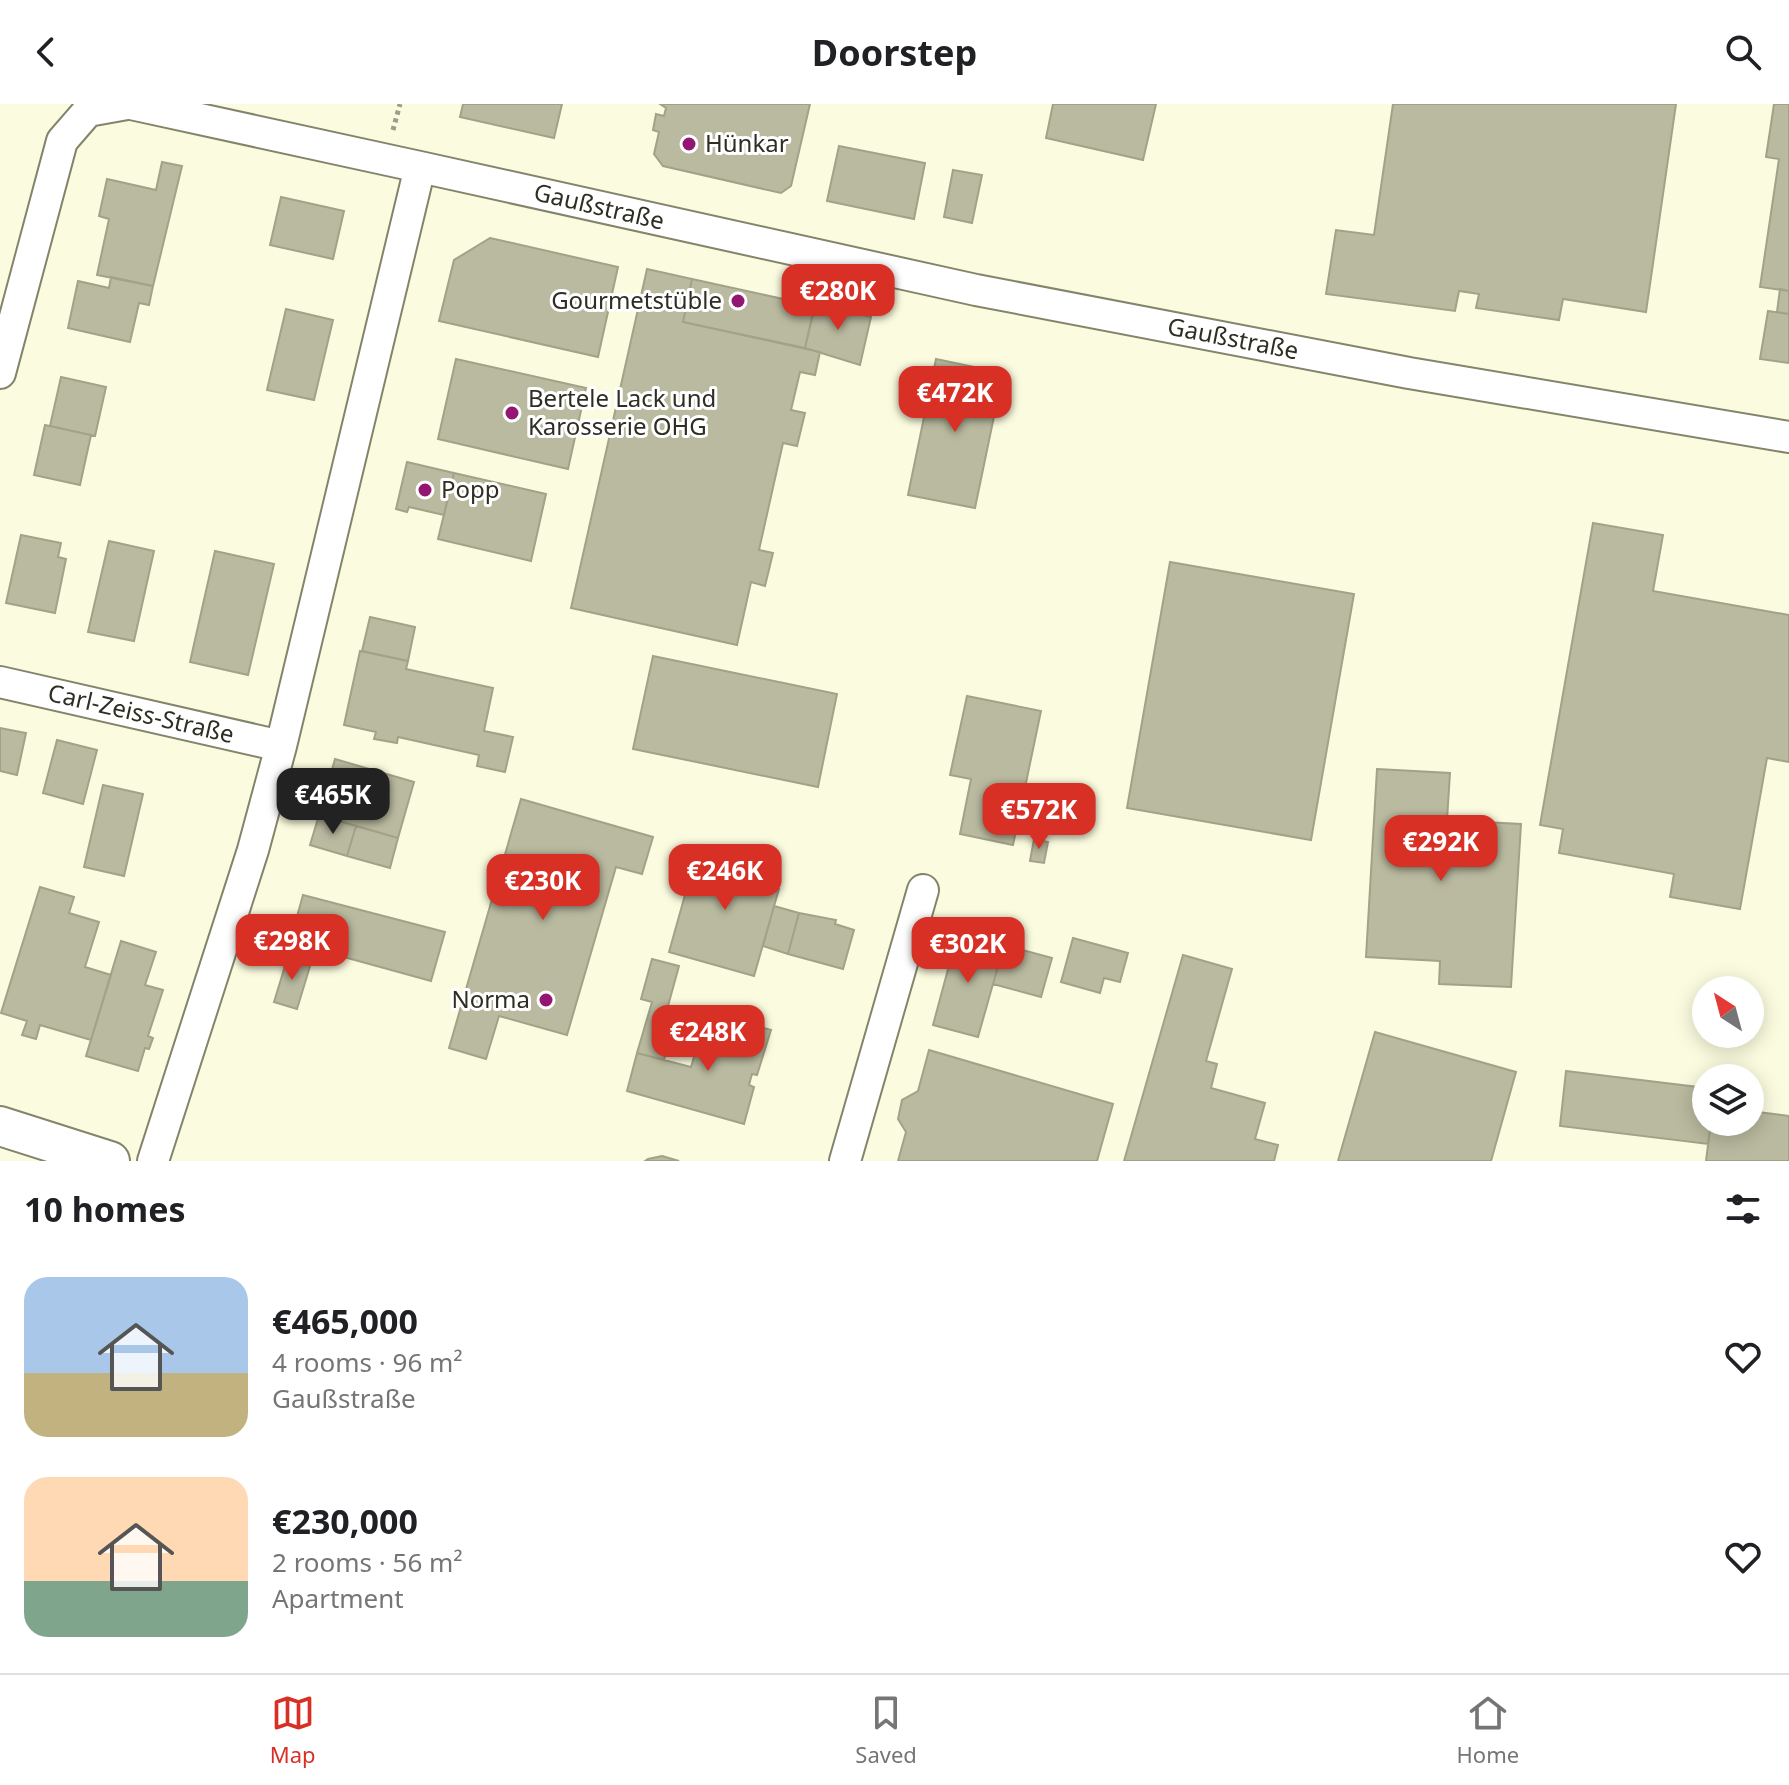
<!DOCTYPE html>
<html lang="en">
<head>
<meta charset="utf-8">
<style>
	body { margin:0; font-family:"Noto Sans",sans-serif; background:#f6f6f6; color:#202124; height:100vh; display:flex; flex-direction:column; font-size:30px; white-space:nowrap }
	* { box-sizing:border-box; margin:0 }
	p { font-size:26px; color:#757577 }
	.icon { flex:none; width:44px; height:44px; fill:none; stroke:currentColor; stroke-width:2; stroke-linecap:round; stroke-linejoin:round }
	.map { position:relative; height:1057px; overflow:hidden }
	.details { display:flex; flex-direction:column; background:#fff; flex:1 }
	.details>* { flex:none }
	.needle { width:52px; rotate:324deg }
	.buttons { position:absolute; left:1692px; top:872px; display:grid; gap:16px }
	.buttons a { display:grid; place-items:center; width:72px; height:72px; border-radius:50%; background:#fff; box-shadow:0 4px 20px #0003; font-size:40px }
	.price { position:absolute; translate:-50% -68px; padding:0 18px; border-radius:16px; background:#d93025; color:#fff; font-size:26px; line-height:52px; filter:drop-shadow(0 2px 4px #0008) }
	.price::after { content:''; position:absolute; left:50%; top:48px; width:24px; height:18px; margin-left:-12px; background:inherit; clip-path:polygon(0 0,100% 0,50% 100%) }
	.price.selected { background:#222; color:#fff }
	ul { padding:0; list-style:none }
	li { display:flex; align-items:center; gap:24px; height:200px; padding:0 24px }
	li span { display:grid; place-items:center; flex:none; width:224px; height:160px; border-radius:24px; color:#555 }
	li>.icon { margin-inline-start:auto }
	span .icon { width:96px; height:96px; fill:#fffc; stroke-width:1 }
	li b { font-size:34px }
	h2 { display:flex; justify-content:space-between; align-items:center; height:96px; padding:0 24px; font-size:34px }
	header { display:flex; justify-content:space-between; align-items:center; height:104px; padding:0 24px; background:#fff; font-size:36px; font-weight:700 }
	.tabs { display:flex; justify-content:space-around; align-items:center; height:112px; border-top:2px solid #e0e0e0; background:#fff; font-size:22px; color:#757577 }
	.tabs a { display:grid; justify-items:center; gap:4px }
	.tabs .selected { color:#d93025 }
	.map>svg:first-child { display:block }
	.building { fill:#babaa0; stroke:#a2a288; stroke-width:2 }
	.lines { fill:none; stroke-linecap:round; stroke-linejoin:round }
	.minor-casing { stroke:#83846b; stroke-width:34 }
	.tertiary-casing { stroke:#83846b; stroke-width:42 }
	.path { stroke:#9d9d89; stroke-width:5; stroke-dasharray:4 4; stroke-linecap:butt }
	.minor { stroke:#fff; stroke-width:30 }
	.tertiary { stroke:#fff; stroke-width:38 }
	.poi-dot { fill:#921672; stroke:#fff; stroke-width:3 }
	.labels { text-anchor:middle; stroke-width:6; stroke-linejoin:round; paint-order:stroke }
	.poi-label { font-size:24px; fill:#2e2e24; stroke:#fff; text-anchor:start }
	.street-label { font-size:24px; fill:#2e2e24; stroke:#fff }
</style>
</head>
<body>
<header><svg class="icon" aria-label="back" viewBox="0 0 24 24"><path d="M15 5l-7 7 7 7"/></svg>Doorstep<svg class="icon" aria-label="search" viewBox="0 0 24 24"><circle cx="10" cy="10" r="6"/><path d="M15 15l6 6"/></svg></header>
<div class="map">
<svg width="1789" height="1057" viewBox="0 0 1789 1057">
	<rect width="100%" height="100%" fill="#fbfbdf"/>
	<path class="building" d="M463,0H562L554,34L460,13Z
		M660,0H810L791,82L781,89L663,62L654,50L659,28L653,26L656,10L664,12L666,4Z
		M1053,0H1156L1143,56L1046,34Z
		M1393,0H1676L1646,208L1563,195L1559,216L1476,204L1479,190L1459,187L1455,207L1326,190L1336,126L1374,131Z
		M1774,0H1789V187L1760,183L1779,55L1766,53Z
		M839,42L925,59L914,115L827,97Z
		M162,58L182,62L153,182L97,171L109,115L99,112L107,75L156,86Z
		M953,66L982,71L972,119L944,113Z
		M281,93L344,107L333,155L270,141Z
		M490,134L618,163L598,253L439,217L454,156Z
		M647,165L692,175L683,218L820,248L815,271L800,268L791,306L805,309L797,342L783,339L759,446L773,449L765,482L751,478L737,541L571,504Z
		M111,173L153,182L149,201L139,199L130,238L68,224L78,177L109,184Z
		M692,175L815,202L805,244L683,218Z
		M1780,185L1789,187V210L1777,208Z
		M816,194L844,201L843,206L871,213L860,261L805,244Z
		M286,205L333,216L314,296L267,286Z
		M1768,207L1789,210V259L1760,255Z
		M456,255L586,284L568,365L438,335Z
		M936,255L1003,269L975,404L908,391Z
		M61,273L106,283L95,332L50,322Z
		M45,321L91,331L80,381L34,371Z
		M407,358L454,369L444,411L409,403L407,408L396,405Z
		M454,369L546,390L531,457L438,435Z
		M1593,419L1663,431L1653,487L1789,511V658L1767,654L1740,805L1670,793L1674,770L1559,749L1563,725L1540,721Z
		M21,431L61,439L58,453L66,455L55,509L6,499Z
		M109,437L154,447L134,537L88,528Z
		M215,447L274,460L248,571L190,558Z
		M1170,458L1354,490L1311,736L1127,704Z
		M370,513L415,523L408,557L362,547Z
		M360,547L408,557L406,565L493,584L484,627L513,633L505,668L477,662L479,651L398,633L397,639L374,635L376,628L344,621Z
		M653,552L837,590L818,683L633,645Z
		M967,592L1041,607L1013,741L960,730L971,675L950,671Z
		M0,624L26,629L17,671L0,667Z
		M57,636L97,646L83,700L43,689Z
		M335,655L414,678L398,734L319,711Z
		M1377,665L1450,669L1447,716L1521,720L1511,883L1439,880L1440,857L1366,853Z
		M103,681L143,690L124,772L84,763Z
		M521,695L653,733L642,770L616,763L567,931L499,912L486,955L449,944Z
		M319,711L356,722L347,752L310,741Z
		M356,722L398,734L390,764L347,752Z
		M1034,735L1048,738L1044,759L1030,757Z
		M699,741L767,760L761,780L779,785L754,872L669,848Z
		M40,783L74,793L69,809L99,818L85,863L111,871L91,936L40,921L36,935L22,931L27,917L1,909Z
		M303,791L445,828L431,877L333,850L334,845L291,834Z
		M774,802L799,809L788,850L763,842Z
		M799,809L836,816L835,820L854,826L843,865L788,850Z
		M958,828L1004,841L978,933L933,921Z
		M1073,834L1128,849L1120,878L1104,874L1100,889L1061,878Z
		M121,837L156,848L145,881L163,886L148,932L153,934L149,945L145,944L138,967L86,952Z
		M1004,841L1052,854L1041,893L993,880Z
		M1183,851L1232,865L1206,957L1217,960L1211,984L1265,999L1255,1035L1278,1041L1274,1057H1124Z
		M288,852L311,859L297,905L274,898Z
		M652,855L679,862L668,902L678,905L664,956L637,949L652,898L641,895Z
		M719,912L771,926L757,971L752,970L749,981L754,983L744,1020L627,987L637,949L691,963L700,933L712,936Z
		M1375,928L1516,968L1491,1057H1338Z
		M929,946L1113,1000L1097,1057H898L906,1028L898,1015L902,996L918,987Z
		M1566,967L1706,984V1018H1711L1708,1040L1560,1022Z
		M1750,1007L1789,1012V1057H1706L1711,1018H1750Z
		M662,1052L679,1057H645L648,1055Z"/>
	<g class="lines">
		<g class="minor-casing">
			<path id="minor" d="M131,0L420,63
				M0,269L62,37L88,7L127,0
				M0,578L281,642
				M153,1057L253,746L281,642L420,63L976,186L1409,269L1789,333
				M845,1057L923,786"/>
		</g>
		<g class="tertiary-casing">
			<path id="tertiary" d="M0,1022L110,1057"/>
		</g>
		<path class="path" d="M393,26L400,0"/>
		<use href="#minor" class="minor"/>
		<use href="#tertiary" class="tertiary"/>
	</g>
	<g class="poi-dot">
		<circle cx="689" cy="40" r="8"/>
		<circle cx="738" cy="197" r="8"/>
		<circle cx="512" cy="309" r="8"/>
		<circle cx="425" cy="386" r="8"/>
		<circle cx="546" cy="896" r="8"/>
	</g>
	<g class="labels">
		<g class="poi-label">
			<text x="705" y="48">Hünkar</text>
			<text x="722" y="205" text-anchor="end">Gourmetstüble</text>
			<text x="528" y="303">Bertele Lack und<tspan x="528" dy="28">Karosserie OHG</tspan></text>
			<text x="441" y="394">Popp</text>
			<text x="530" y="904" text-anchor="end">Norma</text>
		</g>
		<g class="street-label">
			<text transform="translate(599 103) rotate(13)" y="8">Gaußstraße</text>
			<text transform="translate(1233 235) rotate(11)" y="8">Gaußstraße</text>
			<text transform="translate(141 610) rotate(13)" y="8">Carl-Zeiss-Straße</text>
		</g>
	</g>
</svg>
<div class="buttons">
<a><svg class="needle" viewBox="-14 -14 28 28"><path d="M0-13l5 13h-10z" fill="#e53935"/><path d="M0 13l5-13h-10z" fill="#757577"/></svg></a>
<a><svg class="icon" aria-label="layers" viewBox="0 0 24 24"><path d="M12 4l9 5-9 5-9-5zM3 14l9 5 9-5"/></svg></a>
</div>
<b class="price" style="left:838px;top:228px">€280K</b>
<b class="price" style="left:955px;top:330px">€472K</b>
<b class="price selected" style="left:333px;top:732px">€465K</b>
<b class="price" style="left:1039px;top:747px">€572K</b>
<b class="price" style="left:1441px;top:779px">€292K</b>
<b class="price" style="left:725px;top:808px">€246K</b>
<b class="price" style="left:543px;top:818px">€230K</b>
<b class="price" style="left:292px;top:878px">€298K</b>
<b class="price" style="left:968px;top:881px">€302K</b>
<b class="price" style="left:708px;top:969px">€248K</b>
</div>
<section class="details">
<h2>10 homes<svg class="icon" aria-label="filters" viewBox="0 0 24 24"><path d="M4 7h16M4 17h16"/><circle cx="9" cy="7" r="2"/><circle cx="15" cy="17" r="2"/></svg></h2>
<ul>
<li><span style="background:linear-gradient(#a9c7e8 60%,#c2b280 0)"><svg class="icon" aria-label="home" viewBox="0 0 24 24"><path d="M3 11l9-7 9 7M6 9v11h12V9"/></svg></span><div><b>€465,000</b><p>4 rooms · 96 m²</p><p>Gaußstraße</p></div><svg class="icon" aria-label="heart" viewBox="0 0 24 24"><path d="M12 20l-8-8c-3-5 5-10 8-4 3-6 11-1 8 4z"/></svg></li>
<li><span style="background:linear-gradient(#ffd9b3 65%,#7fa58c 0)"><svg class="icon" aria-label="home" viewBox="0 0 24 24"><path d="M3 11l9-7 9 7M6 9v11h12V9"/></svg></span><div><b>€230,000</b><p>2 rooms · 56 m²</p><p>Apartment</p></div><svg class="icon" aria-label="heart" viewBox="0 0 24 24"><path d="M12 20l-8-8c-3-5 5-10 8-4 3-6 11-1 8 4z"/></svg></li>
</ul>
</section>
<nav class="tabs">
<a class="selected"><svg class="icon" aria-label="map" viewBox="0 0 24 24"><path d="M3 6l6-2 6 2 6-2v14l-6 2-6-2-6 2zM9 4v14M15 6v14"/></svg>Map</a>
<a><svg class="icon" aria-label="saved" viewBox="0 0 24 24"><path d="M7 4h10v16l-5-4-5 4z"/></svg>Saved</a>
<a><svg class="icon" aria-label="home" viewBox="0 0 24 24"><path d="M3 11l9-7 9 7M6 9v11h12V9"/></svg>Home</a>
</nav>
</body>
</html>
